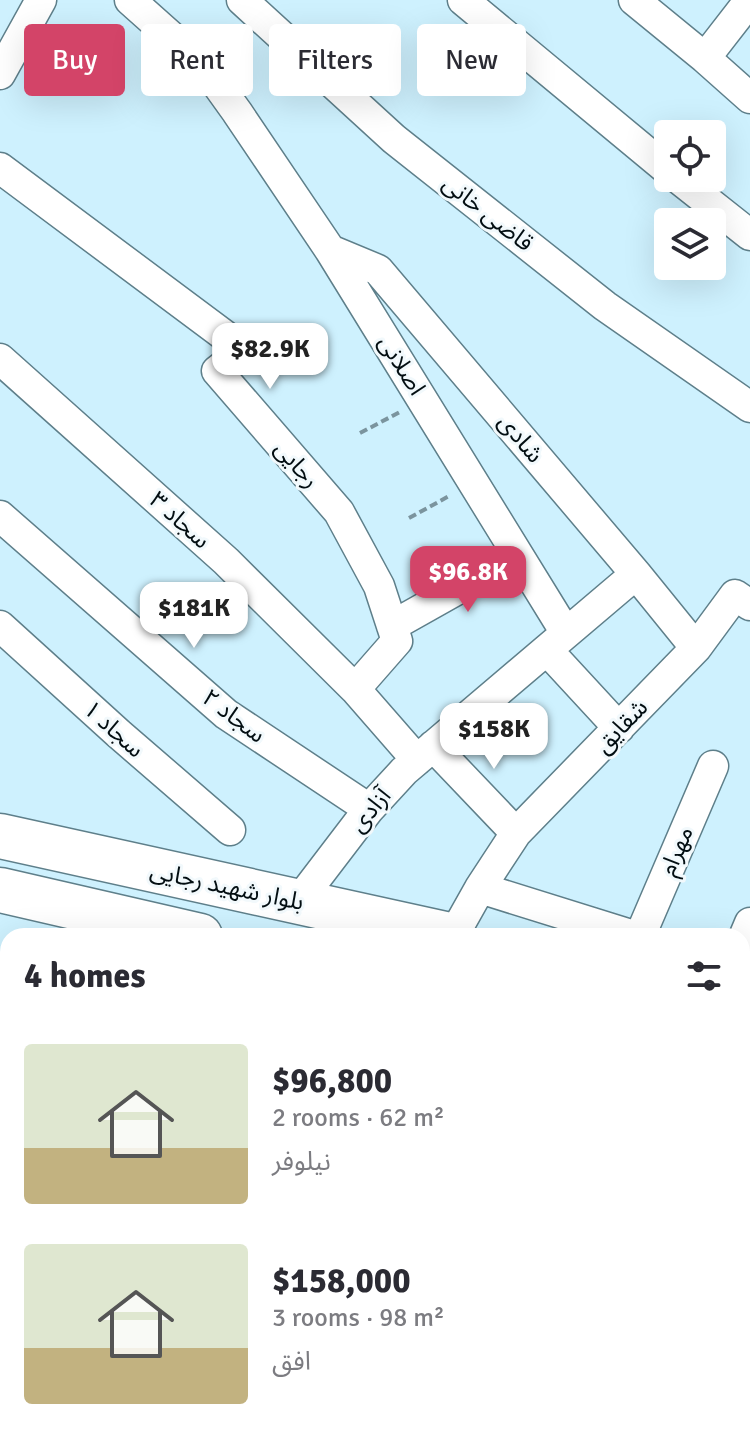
<!DOCTYPE html>
<html lang="en">
<head>
<meta charset="utf-8">
<style>
	body { margin:0; font-family:Signika,"Noto Sans Arabic",sans-serif; background:#f7f7f7; color:#2b2b33; height:100vh; display:flex; flex-direction:column; font-size:30px; white-space:nowrap }
	* { box-sizing:border-box; margin:0 }
	p { font-size:26px; color:#7c7c81 }
	.icon { flex:none; width:44px; height:44px; fill:none; stroke:currentColor; stroke-width:2; stroke-linecap:round; stroke-linejoin:round }
	.map { position:relative; flex:1; overflow:hidden }
	.sheet { position:absolute; left:0px; top:928px; width:750px; height:514px; display:flex; flex-direction:column; background:#fff; border-radius:24px 24px 0 0; box-shadow:0 8px 32px #0002 }
	.sheet>* { flex:none }
	.hud { position:absolute; left:24px; top:24px; width:702px; height:72px; display:flex; gap:16px }
	.fabs { position:absolute; left:654px; top:120px; display:grid; gap:16px }
	.fabs a { display:grid; place-items:center; width:72px; height:72px; border-radius:8px; background:#fff; box-shadow:0 8px 32px #0002; font-size:40px }
	.price { position:absolute; translate:-50% -68px; padding:0 18px; border-radius:16px; background:#fff; color:#222; font-size:26px; line-height:52px; filter:drop-shadow(0 2px 4px #0008) }
	.price::after { content:''; position:absolute; left:50%; top:48px; width:24px; height:18px; margin-left:-12px; background:inherit; clip-path:polygon(0 0,100% 0,50% 100%) }
	.price.on { background:#d34468; color:#fff }
	ul { padding:0; list-style:none }
	li { display:flex; align-items:center; gap:24px; height:200px; padding:0 24px }
	li span { display:grid; place-items:center; flex:none; width:224px; height:160px; border-radius:8px; color:#555 }
	li>.icon { margin-inline-start:auto }
	span .icon { width:96px; height:96px; fill:#fffc; stroke-width:1 }
	li b { font-size:34px }
	h2 { display:flex; justify-content:space-between; align-items:center; height:96px; padding:0 24px; font-size:34px }
	.tag { padding:0 28px; border-radius:8px; background:#fff; box-shadow:0 8px 32px #0002; font-size:28px; line-height:72px }
	.tag.on { background:#d34468; color:#fff }
	.map>svg:first-child { display:block }
	.lines { fill:none; stroke-linecap:round; stroke-linejoin:round }
	.minor-casing { stroke:#5e7f8a; stroke-width:33 }
	.major-casing { stroke:#5e7f8a; stroke-width:41 }
	.highway-casing { stroke:#5e7f8a; stroke-width:47 }
	.path { stroke:#7b949e; stroke-width:4; stroke-dasharray:8 4; stroke-linecap:butt }
	.minor { stroke:#fff; stroke-width:30 }
	.major { stroke:#fff; stroke-width:38 }
	.highway { stroke:#fff; stroke-width:44 }
	.labels { text-anchor:middle; stroke-width:6; stroke-linejoin:round; paint-order:stroke }
	.street-label { font-size:24px; fill:#030e12; stroke:#f2f9fc }
</style>
</head>
<body>
<div class="map">
<svg width="750" height="1441" viewBox="0 0 750 1441">
	<rect width="100%" height="100%" fill="#cef1fe"/>
	<g class="lines">
		<g class="minor-casing">
			<path id="minor" d="M130,0L204,66L237,112L330,250L566,633
				M242,0L394,139L605,306L750,407
				M463,0L668,170
				M634,0L705,58L750,98
				M705,58L750,0
				M0,74L41,0
				M0,168L244,350L217,371L339,512L379,586L397,641L355,689
				M678,178L750,235
				M330,250L378,270L636,574L696,648
				M0,359L226,561L355,689L417,760
				M0,516L226,714L369,809
				M0,626L119,734L230,830
				M392,626L518,555
				M547,650L619,728
				M433,746L516,833
				M480,888L634,936
				M298,902L369,809L404,771L636,574
				M453,936L480,888L516,833L696,648L735,595L750,605
				M640,936L713,766
				M742,942L750,923
				M742,971L750,973
				M0,1049L8,1044
				M0,1172L8,1167
				M742,1198L750,1178
				M0,1220L8,1231
				M742,1409L750,1406
				M148,1434L152,1441
				M265,1434L270,1441
				M92,1441L103,1434
				M364,1441L375,1434
				M645,1441L666,1434"/>
		</g>
		<g class="major-casing">
			<path id="major" d="M523,1441L524,1434
				M565,1441L566,1434"/>
		</g>
		<g class="highway-casing">
			<path id="highway" d="M0,836L454,936
				M0,890L200,936
				M742,999L750,1001
				M742,1057L750,1059"/>
		</g>
		<path class="path" d="M360,433L400,412
			M409,518L451,495
			M440,1434L445,1441"/>
		<use href="#minor" class="minor"/>
		<use href="#major" class="major"/>
		<use href="#highway" class="highway"/>
	</g>
	<g class="labels">
		<g class="street-label">
			<text transform="translate(488 213) rotate(38)" y="8">قاضی خانی</text>
			<text transform="translate(402 365) rotate(58)" y="8">اصلانی</text>
			<text transform="translate(521 438) rotate(50)" y="8">شادی</text>
			<text transform="translate(297 464) rotate(49)" y="8">رجایی</text>
			<text transform="translate(180 520) rotate(42)" y="8">سجاد ۳</text>
			<text transform="translate(234 716) rotate(37)" y="8">سجاد ۲</text>
			<text transform="translate(621 726) rotate(-46)" y="8">شقایق</text>
			<text transform="translate(114 729) rotate(42)" y="8">سجاد ۱</text>
			<text transform="translate(370 810) rotate(-50)" y="8">آزادی</text>
			<text transform="translate(676 851) rotate(-67)" y="8">مهرام</text>
			<text transform="translate(227 886) rotate(12)" y="8">بلوار شهید رجایی</text>
		</g>
	</g>
</svg>
<div class="fabs">
<a><svg class="icon" aria-label="locate" viewBox="0 0 24 24"><circle cx="12" cy="12" r="6"/><path d="M12 2v4M12 18v4M2 12h4M18 12h4"/></svg></a>
<a><svg class="icon" aria-label="layers" viewBox="0 0 24 24"><path d="M12 4l9 5-9 5-9-5zM3 14l9 5 9-5"/></svg></a>
</div>
<b class="price" style="left:270px;top:391px">$82.9K</b>
<b class="price on" style="left:468px;top:614px">$96.8K</b>
<b class="price" style="left:194px;top:650px">$181K</b>
<b class="price" style="left:494px;top:771px">$158K</b>
<div class="hud">
<a class="tag on">Buy</a>
<a class="tag">Rent</a>
<a class="tag">Filters</a>
<a class="tag">New</a>
</div>
<section class="sheet">
<h2>4 homes<svg class="icon" aria-label="filters" viewBox="0 0 24 24"><path d="M4 7h16M4 17h16"/><circle cx="9" cy="7" r="2"/><circle cx="15" cy="17" r="2"/></svg></h2>
<ul>
<li><span style="background:linear-gradient(#dfe7d0 65%,#c2b280 0)"><svg class="icon" aria-label="home" viewBox="0 0 24 24"><path d="M3 11l9-7 9 7M6 9v11h12V9"/></svg></span><div><b>$96,800</b><p>2 rooms · 62 m²</p><p>نیلوفر</p></div></li>
<li><span style="background:linear-gradient(#dfe7d0 65%,#c2b280 0)"><svg class="icon" aria-label="home" viewBox="0 0 24 24"><path d="M3 11l9-7 9 7M6 9v11h12V9"/></svg></span><div><b>$158,000</b><p>3 rooms · 98 m²</p><p>افق</p></div></li>
</ul>
</section>
</div>
</body>
</html>
